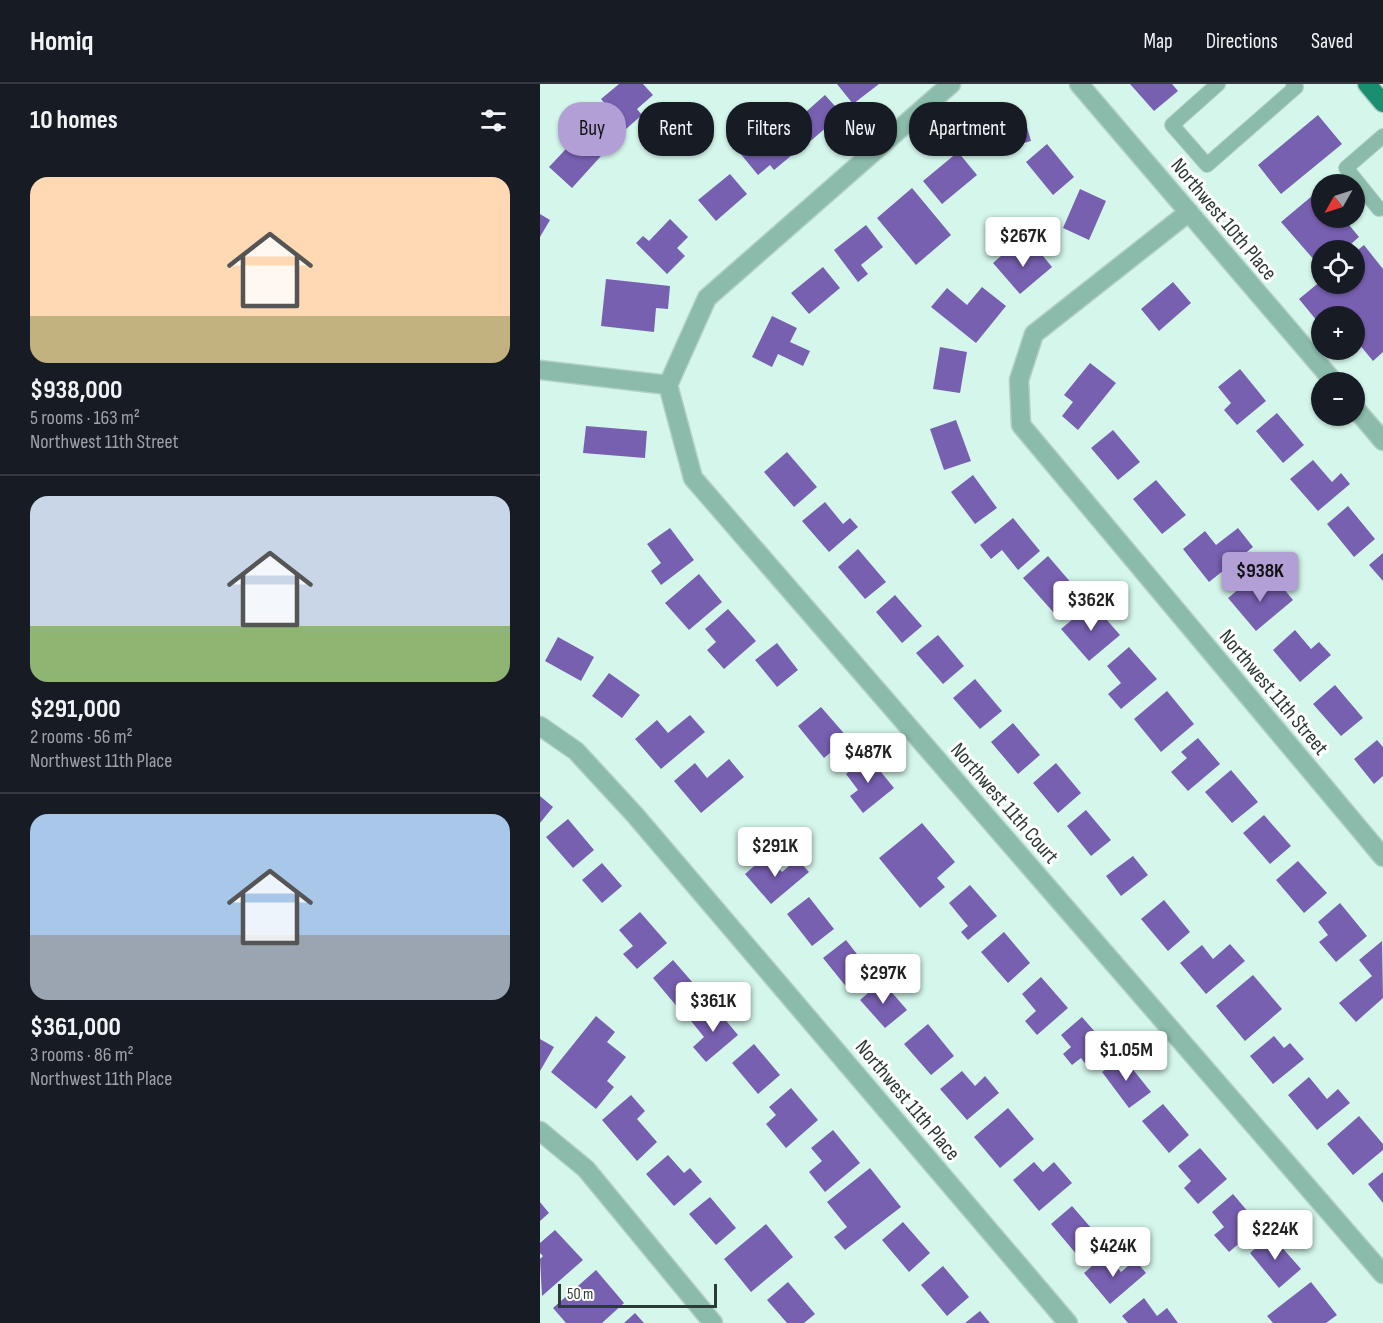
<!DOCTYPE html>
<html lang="en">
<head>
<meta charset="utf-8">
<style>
	body { margin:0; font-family:"Sofia Sans Condensed",sans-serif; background:#242831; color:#f1f3f6; height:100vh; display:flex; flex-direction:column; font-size:22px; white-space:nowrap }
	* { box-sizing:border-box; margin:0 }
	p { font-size:20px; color:#9ea1a6 }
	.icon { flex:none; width:33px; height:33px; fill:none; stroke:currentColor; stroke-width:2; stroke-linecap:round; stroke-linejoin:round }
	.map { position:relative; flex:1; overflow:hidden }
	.details { display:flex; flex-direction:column; background:#171b24; width:540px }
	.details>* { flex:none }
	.guide { position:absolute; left:18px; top:18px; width:570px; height:54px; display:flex; gap:12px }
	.needle { width:39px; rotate:231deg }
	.buttons { position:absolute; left:771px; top:90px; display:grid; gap:12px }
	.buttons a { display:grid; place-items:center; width:54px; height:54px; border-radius:50%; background:#171b24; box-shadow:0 2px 4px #0004; font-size:30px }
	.scale { position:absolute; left:18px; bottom:15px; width:159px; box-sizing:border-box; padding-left:6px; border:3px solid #2c3a35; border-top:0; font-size:16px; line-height:21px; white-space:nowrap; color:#2c3a35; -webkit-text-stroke:4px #fff; paint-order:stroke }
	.price { position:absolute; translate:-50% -51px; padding:0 14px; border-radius:6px; background:#fff; color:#222; font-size:20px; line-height:39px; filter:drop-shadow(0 2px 3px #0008) }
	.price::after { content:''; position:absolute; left:50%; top:36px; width:18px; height:14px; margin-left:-9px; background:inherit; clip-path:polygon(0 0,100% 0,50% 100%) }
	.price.selected { background:#b29fd6; color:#111 }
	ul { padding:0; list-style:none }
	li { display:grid; align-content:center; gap:12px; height:318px; padding:0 30px }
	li+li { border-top:2px solid #363941 }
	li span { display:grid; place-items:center; height:186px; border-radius:18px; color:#555 }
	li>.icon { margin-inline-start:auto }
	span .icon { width:108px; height:108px; fill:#fffc; stroke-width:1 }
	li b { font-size:26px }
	h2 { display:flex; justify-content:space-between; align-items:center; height:72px; padding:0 30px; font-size:26px }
	.tag { padding:0 21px; border-radius:24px; background:#171b24; box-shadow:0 2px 4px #0004; font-size:21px; line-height:54px }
	.tag.selected { background:#b29fd6; color:#111 }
	header { display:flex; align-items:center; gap:36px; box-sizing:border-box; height:84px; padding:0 30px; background:#171b24; border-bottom:2px solid #363941 }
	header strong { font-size:28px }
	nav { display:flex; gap:33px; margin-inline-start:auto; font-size:21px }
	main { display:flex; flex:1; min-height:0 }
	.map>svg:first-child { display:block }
	.building { fill:#7860b1 }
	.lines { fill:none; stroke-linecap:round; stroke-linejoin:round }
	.service-casing { stroke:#b3d1c7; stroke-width:16 }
	.minor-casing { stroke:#b3d1c7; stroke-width:21 }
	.primary-casing { stroke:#b3d1c7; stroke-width:21 }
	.service { stroke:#8bbbaa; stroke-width:14 }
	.minor { stroke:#8bbbaa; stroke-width:18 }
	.primary { stroke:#1a8e71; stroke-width:18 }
	.labels { text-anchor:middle; stroke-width:6; stroke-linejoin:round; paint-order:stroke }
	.street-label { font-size:21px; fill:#2c3a35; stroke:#fff }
</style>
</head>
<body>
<header>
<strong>Homiq</strong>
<nav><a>Map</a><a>Directions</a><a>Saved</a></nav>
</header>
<main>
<section class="details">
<h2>10 homes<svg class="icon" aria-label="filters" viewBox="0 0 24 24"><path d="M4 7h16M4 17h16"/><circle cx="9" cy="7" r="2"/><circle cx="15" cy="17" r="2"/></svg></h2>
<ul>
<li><span style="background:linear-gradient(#ffd9b3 75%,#c2b280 0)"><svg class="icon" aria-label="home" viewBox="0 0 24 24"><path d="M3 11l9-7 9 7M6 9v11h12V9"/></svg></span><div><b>$938,000</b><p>5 rooms · 163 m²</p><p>Northwest 11th Street</p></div></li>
<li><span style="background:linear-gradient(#c9d6e8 70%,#8fb573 0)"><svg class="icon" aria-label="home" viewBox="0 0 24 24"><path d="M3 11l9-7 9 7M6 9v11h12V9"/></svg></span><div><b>$291,000</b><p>2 rooms · 56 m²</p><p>Northwest 11th Place</p></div></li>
<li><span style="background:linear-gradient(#a9c7e8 65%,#9aa5b1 0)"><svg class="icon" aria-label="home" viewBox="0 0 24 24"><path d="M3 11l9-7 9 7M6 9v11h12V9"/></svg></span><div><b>$361,000</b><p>3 rooms · 86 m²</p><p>Northwest 11th Place</p></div></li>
</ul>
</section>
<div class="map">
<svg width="843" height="1239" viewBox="0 0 843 1239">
	<rect width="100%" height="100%" fill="#d5f7eb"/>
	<path class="building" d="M79,0H103L113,11L97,25L102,31L86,45L61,15Z
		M297,0H339L313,20Z
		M590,0H632L638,7L614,27Z
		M285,11L302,30L267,60L251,41Z
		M482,26L491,57L452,68L442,38Z
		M778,31L802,60L741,110L718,81Z
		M240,45L258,66L234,86L230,81L218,91L199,68L212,57L218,64Z
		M39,51L61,72L32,104L9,83Z
		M507,60L534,93L513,111L486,78Z
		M418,68L437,91L402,120L383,97Z
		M190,90L207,110L176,137L158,116Z
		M372,104L411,151L376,181L337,134Z
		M540,105L566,117L549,156L523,144Z
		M778,107L782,111V134H808L805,136L819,153L804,166H782V185L741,138Z
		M0,130L10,136L0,153Z
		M130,135L148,153L137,164L145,172L127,190L96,159L103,152L109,157Z
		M326,141L343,163L321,181L328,190L318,198L294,166Z
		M494,161L512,183L480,210L453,179L469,165L478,175Z
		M824,161L843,185V268L833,277L814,254V232H782V243L759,215L782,196V200H814V169Z
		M283,183L300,204L269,230L251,209Z
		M66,195L130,202L128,225L116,224L114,248L61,242Z
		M633,198L651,219L619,247L601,225Z
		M442,203L466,222L436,259L391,223L407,204L427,221Z
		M232,232L257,244L250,258L270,267L263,282L238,270L232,283L212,273Z
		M400,263L427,268L420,309L393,305Z
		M550,279L576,299L538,346L522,332L533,318L524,311Z
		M700,285L726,317L697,341L684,326L691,319L678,303Z
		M737,329L764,361L743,379L716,347Z
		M416,336L431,377L404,386L390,345Z
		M46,342L107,347L105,374L43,369Z
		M573,346L600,378L578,396L551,364Z
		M247,368L277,403L254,423L224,388Z
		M773,376L792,398L801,389L810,400L778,427L750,395Z
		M433,391L457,424L435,440L411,408Z
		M616,396L646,431L622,450L593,415Z
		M285,418L303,440L310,434L318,443L289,468L262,437Z
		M808,422L835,455L814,473L787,440Z
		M473,434L500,467L478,486L462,466L451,475L440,461Z
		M130,444L154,476L121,501L111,487L121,479L107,460Z
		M698,444L713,463L669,498L643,465L665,447L676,461Z
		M318,465L346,498L325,515L298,483Z
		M843,469V497L829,481Z
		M508,472L539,508L514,529L483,494Z
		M159,490L182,518L149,546L125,519Z
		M712,494L724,510L738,498L753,516L716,547L688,514Z
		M355,511L382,542L362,559L336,528Z
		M552,519L580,551L549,577L521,545Z
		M188,525L216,557L184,585L167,566L176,558L165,545Z
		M755,546L771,565L779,558L791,571L760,598L733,566Z
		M398,551L424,582L403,600L376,569Z
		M18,553L54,573L41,597L5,577Z
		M237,559L258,586L237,603L215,576Z
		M589,563L617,595L581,625L568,610L581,599L567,582Z
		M69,589L100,611L82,634L52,612Z
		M435,595L462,627L440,645L413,614Z
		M795,601L823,634L801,652L773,620Z
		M627,607L654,640L621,668L594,635Z
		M281,623L308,654L284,674L258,642Z
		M150,631L165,648L121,685L95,655L117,636L128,649Z
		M473,639L500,671L478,690L451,658Z
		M658,654L680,680L648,707L631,688L647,674L641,668Z
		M837,656L843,663V692L834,700L814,675Z
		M328,672L354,704L323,729L310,712L318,706L306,690Z
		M189,675L204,693L161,729L134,697L155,679L167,694Z
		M516,679L541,709L518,729L493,699Z
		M691,686L718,718L692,739L665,708Z
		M0,712L13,723L0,739Z
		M546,726L571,756L551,772L527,742Z
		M724,731L751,762L730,780L703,749Z
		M28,735L54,766L33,784L6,753Z
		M382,739L415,778L397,794L405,803L380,824L339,774Z
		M227,771L242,788L257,775L269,788L231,820L205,790Z
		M593,772L608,791L581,812L566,792Z
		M758,777L787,809L764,829L736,796Z
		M62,779L82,802L62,819L42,796Z
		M430,801L457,832L428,856L421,848L428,842L409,819Z
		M269,813L294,845L272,862L247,830Z
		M624,816L650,848L628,867L601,835Z
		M800,819L827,852L796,878L779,858L788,851L778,838Z
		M100,828L127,859L97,885L83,870L93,862L79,846Z
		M464,848L490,879L468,899L441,868Z
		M306,856L330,887L308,905L283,874Z
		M842,857L843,914L816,938L799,919L832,892L819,876Z
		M690,860L705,877L666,910L640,879L662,861L673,875Z
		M133,876L160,907L139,925L113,894Z
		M713,891L742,925L705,957L676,922Z
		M501,893L528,924L497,951L485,937L496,927L482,910Z
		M342,897L367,926L345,944L320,916Z
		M172,920L198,951L166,978L153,963L164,953L151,937Z
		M56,932L75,948L67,958L86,973L67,997L74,1003L56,1025L11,988Z
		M542,933L569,964L547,982L541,974L532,981L523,970L531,963L521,951Z
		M388,940L414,972L391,991L364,960Z
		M734,952L744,964L750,959L764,975L733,1000L710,972Z
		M0,955L14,963L0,987Z
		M214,960L240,991L218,1010L192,979Z
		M583,973L611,1008L589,1024L562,988Z
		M422,987L435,1002L445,992L459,1009L427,1036L400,1005Z
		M769,993L787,1015L798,1005L810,1019L777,1046L748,1011Z
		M251,1004L278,1036L246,1064L226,1040L236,1031L229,1023Z
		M91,1011L105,1027L97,1035L117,1058L97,1077L62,1036Z
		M623,1020L649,1051L629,1069L602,1037Z
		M468,1024L494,1055L460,1084L434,1053Z
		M819,1032L843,1060V1066L813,1091L787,1060Z
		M293,1046L320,1079L285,1108L269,1088L282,1077L271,1064Z
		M660,1064L687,1095L658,1120L644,1104L651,1097L638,1082Z
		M128,1071L144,1089L150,1084L162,1098L134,1122L106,1090Z
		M494,1078L503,1088L514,1078L532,1099L499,1127L473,1096Z
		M330,1084L361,1123L305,1166L294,1153L307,1143L287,1118Z
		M843,1088V1119L828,1100Z
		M693,1110L720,1142L689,1168L674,1151L684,1143L672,1128Z
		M170,1113L196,1144L176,1161L149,1130Z
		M0,1118L9,1129L0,1137Z
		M532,1122L559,1153L538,1172L511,1140Z
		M363,1138L390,1169L369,1188L342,1156Z
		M226,1140L253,1173L211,1208L184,1175Z
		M15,1146L43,1176L2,1212L0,1175L3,1172L0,1169V1159Z
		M731,1151L761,1185L739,1204L710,1169Z
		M566,1170L581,1188L595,1176L606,1189L570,1220L544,1189Z
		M403,1182L429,1213L407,1232L381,1201Z
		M56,1186L84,1219L62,1239H26L13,1224Z
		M248,1198L275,1230L264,1239H247L227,1216Z
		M771,1198L797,1231L786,1239H733L727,1232Z
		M604,1214L617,1232L627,1224L638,1239H588L582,1232Z
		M440,1227L450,1239H425Z
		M95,1229L104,1239H84Z"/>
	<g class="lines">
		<g class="service-casing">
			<path id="service" d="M678,0L632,41L667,81L756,3L753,0
				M839,125L806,84L843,52"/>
		</g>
		<g class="minor-casing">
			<path id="minor" d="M539,0L794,298
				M649,128L494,250L479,296L481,341L843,773
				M0,286L128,301L153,394L843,1190
				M128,301L167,214L411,0
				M814,323L843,357
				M0,642L36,667L95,731L528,1239
				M0,1047L46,1085L173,1239"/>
		</g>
		<g class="primary-casing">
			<path id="primary" d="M827,0L843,19"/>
		</g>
		<use href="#service" class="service"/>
		<use href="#minor" class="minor"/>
		<use href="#primary" class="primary"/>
	</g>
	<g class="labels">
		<g class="street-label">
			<text transform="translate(684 135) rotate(50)" y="7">Northwest 10th Place</text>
			<text transform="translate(734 608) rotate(50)" y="7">Northwest 11th Street</text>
			<text transform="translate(465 719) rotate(49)" y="7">Northwest 11th Court</text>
			<text transform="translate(368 1016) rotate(50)" y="7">Northwest 11th Place</text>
		</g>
	</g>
</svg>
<div class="buttons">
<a><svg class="needle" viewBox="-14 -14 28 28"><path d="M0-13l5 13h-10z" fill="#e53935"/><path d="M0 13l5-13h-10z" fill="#9ea1a6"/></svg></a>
<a><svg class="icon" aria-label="locate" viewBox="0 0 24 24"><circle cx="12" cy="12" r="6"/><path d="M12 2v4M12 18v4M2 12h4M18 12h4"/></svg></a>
<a>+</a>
<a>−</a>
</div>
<div class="scale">50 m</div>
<b class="price" style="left:483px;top:184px">$267K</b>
<b class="price selected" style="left:720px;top:519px">$938K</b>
<b class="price" style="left:551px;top:548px">$362K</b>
<b class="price" style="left:328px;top:700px">$487K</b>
<b class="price" style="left:235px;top:794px">$291K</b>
<b class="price" style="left:343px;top:921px">$297K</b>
<b class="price" style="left:173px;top:949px">$361K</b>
<b class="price" style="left:586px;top:998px">$1.05M</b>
<b class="price" style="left:735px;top:1177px">$224K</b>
<b class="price" style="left:573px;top:1194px">$424K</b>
<div class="guide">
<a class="tag selected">Buy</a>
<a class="tag">Rent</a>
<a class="tag">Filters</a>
<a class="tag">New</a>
<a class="tag">Apartment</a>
</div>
</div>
</main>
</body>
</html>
